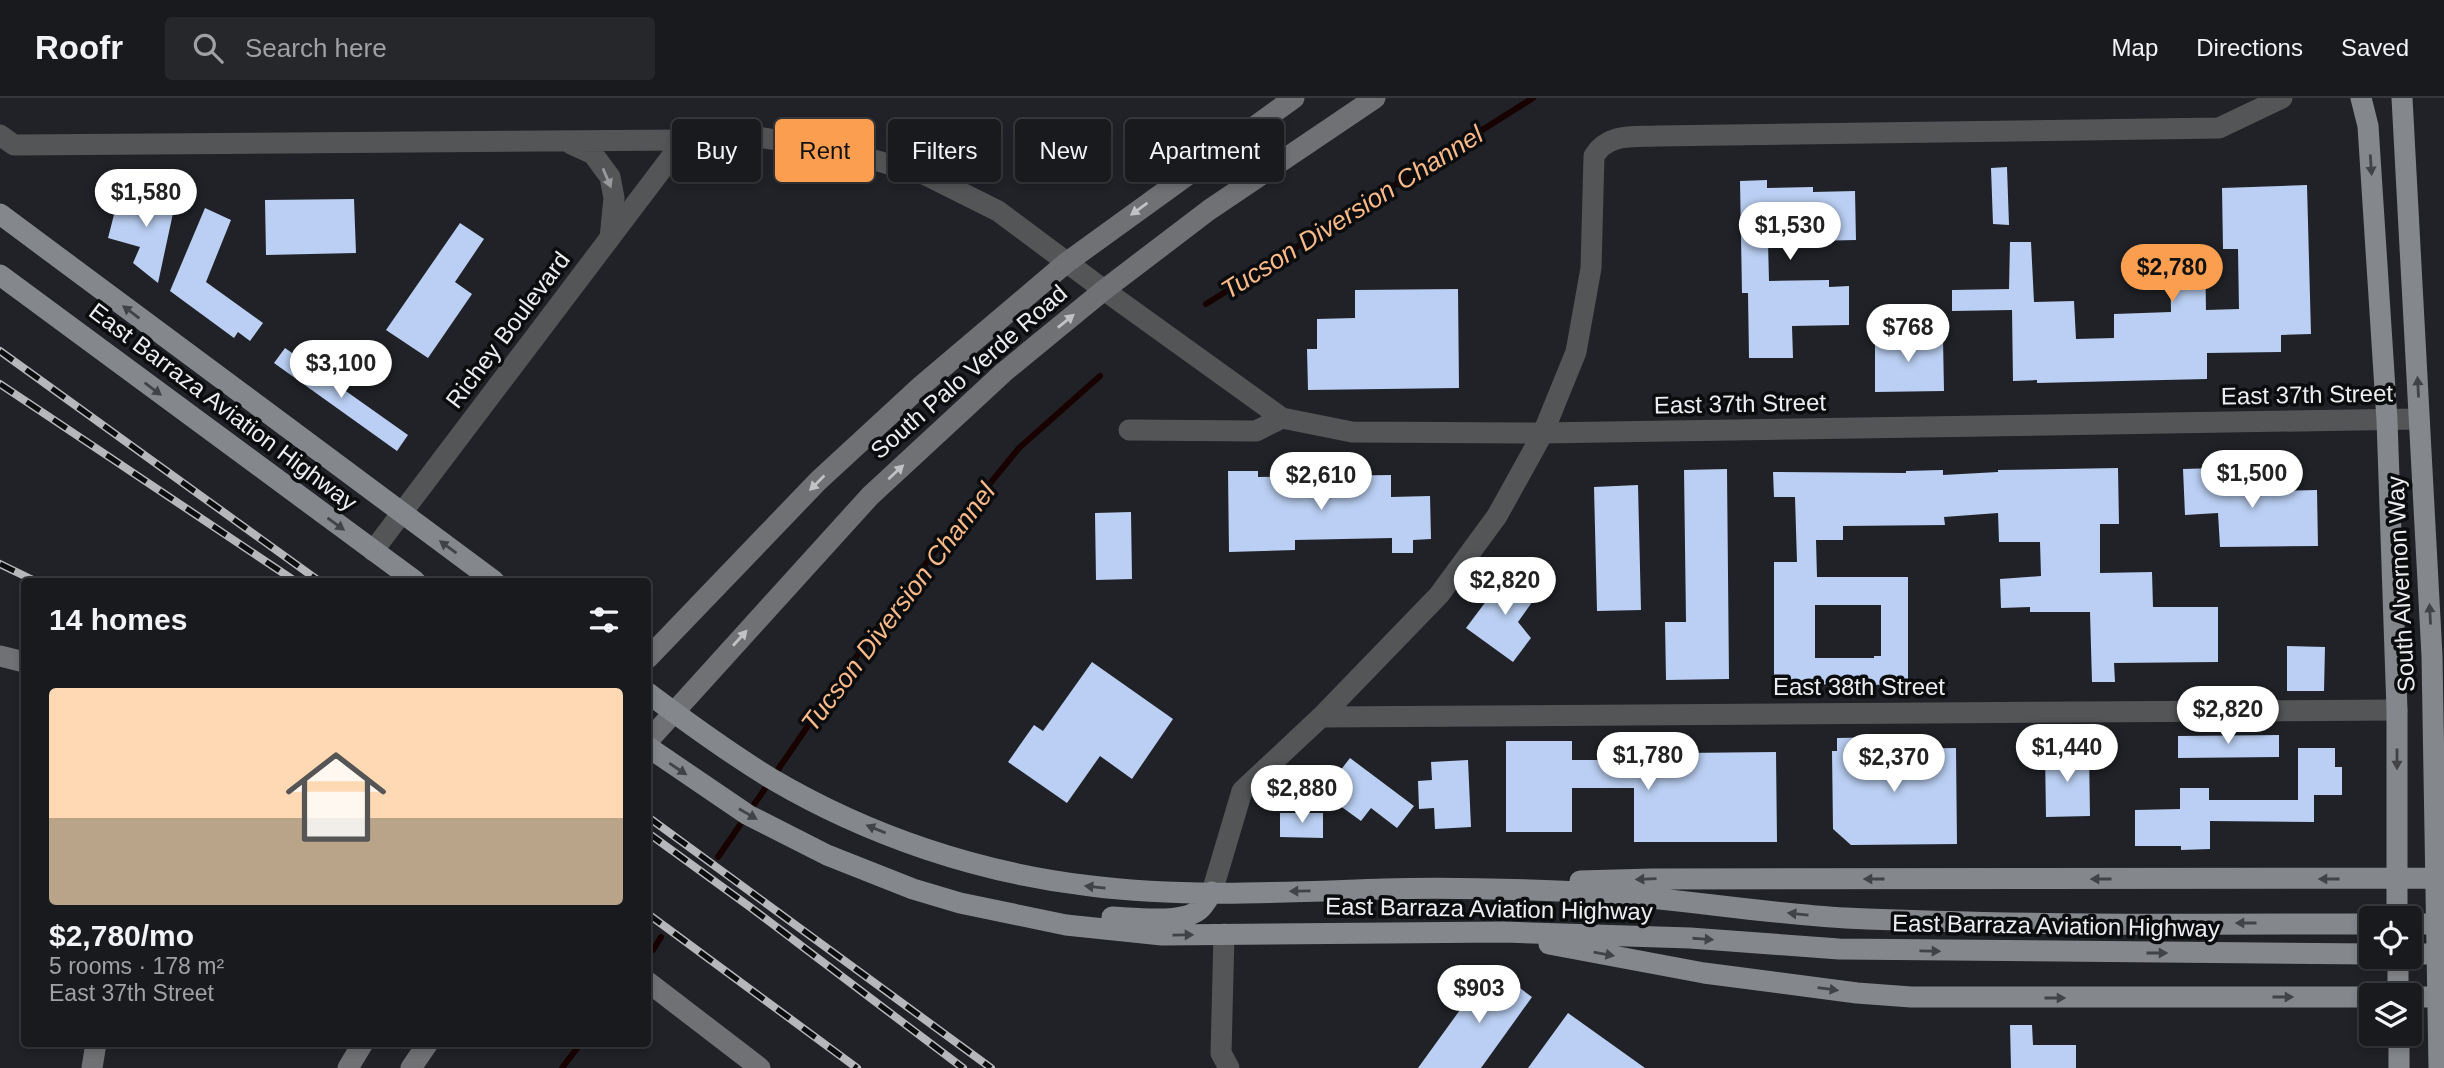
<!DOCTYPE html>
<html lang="en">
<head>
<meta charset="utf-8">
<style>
	body { margin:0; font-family:Helvetica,sans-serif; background:#25272a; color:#f1f3f6; height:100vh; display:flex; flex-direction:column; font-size:26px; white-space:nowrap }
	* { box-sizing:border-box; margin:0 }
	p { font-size:23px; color:#9fa1a4 }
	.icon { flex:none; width:38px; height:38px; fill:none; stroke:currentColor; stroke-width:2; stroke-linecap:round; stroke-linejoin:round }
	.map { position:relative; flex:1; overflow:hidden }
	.panel { position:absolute; left:21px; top:480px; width:630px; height:469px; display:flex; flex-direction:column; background:#181a1d; border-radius:7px; box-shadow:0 4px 10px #0003,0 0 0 2px #36383b }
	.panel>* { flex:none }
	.banner { position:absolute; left:672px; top:21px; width:665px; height:63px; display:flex; gap:14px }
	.buttons { position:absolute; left:2359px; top:808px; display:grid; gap:14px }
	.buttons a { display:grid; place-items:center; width:63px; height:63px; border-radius:7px; background:#181a1d; box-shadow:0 4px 10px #0003,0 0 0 2px #36383b; font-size:35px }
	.price { position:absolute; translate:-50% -60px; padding:0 16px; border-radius:24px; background:#fff; color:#222; font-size:23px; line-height:46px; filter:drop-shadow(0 2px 4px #0008) }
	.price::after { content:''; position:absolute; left:50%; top:42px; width:21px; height:16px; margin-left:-10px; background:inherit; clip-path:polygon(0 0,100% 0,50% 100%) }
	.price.selected { background:#fb9e50; color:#111 }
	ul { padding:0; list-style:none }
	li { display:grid; align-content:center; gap:14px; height:371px; padding:0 28px }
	li span { display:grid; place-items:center; height:217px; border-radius:7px; color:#555 }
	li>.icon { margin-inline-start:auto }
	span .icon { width:126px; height:126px; fill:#fffc; stroke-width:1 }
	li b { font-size:30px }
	h2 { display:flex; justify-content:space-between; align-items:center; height:84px; padding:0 28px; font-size:30px }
	.tag { padding:0 24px; border-radius:7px; background:#181a1d; box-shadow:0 4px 10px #0003,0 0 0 2px #36383b; font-size:24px; line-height:63px }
	.tag.selected { background:#fb9e50; color:#111 }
	header { display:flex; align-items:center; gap:42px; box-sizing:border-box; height:98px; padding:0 35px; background:#181a1d; border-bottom:2px solid #36383b }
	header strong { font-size:33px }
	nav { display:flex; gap:38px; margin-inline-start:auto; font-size:24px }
	.search { width:490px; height:63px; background:#25272a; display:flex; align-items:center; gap:18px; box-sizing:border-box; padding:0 24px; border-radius:7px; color:#9fa1a4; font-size:26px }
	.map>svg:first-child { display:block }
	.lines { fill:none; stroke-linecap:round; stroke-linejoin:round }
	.stream { stroke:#180200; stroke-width:6 }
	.building { fill:#bacff3; fill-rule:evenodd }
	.minor { stroke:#545557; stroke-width:21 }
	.tertiary { stroke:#545557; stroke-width:21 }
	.secondary { stroke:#6f7175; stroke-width:21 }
	.primary { stroke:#84878b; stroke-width:21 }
	.rail-casing { stroke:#b5b7ba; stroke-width:8 }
	.rail { stroke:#0b0c0e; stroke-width:5; stroke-dasharray:16; stroke-linecap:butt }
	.oneway { fill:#414346 }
	.oneway2 { fill:#98999c }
	.oneway3 { fill:#c0c2c5 }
	.labels { text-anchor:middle; stroke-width:7; stroke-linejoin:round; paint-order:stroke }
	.street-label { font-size:24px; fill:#ecedf0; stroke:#0b0c0e }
	.water-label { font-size:26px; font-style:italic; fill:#f9b988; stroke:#0b0c0e }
</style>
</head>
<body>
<header>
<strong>Roofr</strong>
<div class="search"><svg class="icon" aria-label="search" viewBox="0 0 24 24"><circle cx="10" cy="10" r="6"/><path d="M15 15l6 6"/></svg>Search here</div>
<nav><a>Map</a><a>Directions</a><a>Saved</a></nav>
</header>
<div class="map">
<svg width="2444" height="970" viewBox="0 0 2444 970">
	<rect width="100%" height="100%" fill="#202227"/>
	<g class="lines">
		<path class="stream" d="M1206,206L1533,0
			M718,759L847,571L939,448L1019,350L1100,278
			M653,852L661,839
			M562,970L581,945"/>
	</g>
	<path class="building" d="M2007,69L2009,127L1993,126L1991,70Z
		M1767,82V90L1813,89V94L1855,93L1856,142L1768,144L1769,183L1829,182V189L1849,188V227L1792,228L1793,260H1749L1748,195H1742L1740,83Z
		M2307,87L2311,236L2281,237V254L2207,255V281L2037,285V282L2013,283L2012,212L1952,213V192L2009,191L2010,144H2031L2034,204L2074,203L2076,241L2114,240V216L2171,214L2170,156L2205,155L2206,212L2239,211L2238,151H2223L2222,90Z
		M178,92L158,185L133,165L140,149L108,140L118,101L149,107L151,93Z
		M354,101L356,155L266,157L265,102Z
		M205,110L231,122L206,184L263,225L250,243L238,234L234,240L170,193Z
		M460,125L484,141L455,184L472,196L428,260L386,232Z
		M1458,191L1459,290L1308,292L1307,251H1317V221L1355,220V192Z
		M1901,232L1902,242L1943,241L1944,293L1875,294V233Z
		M285,250L408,337L397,353L274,265Z
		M2118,370L2119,426H2100V475L2152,474L2153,509H2218V564L2114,565L2115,584H2092L2090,514H2030V509L2001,510L2000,481L2041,478L2040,444H1999L1998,415L1944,419L1945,427L1843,428V442H1816L1817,479H1908V587L1774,586V464H1797L1795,399H1774L1773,374L1906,375V373L1943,372V377L1998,374V372ZM1815,507H1881V558H1874V560H1815Z
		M2217,370V373L2230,372L2231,386H2274V393L2317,392L2318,448L2220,449L2218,415L2185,417L2183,371Z
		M1727,371L1729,581L1666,582L1665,524H1686L1684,372Z
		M1228,373H1258V379L1391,377V399L1430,398L1431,441L1413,442V455H1392V440L1295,442V452L1229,454Z
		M1638,387L1641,512L1597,513L1594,389Z
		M1131,414L1132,481L1096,482L1095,415Z
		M1508,474L1538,496L1518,524L1531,540L1513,564L1466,530Z
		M2287,548L2325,549L2324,593H2287Z
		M1092,564L1173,621L1132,681L1100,658L1067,705L1008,664L1034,627L1043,633Z
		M2279,637V659L2178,660V638Z
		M1888,639V651L1956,650L1957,746L1851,747L1833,731L1832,653H1837V640Z
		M1506,643H1572V662H1634V650H1681V655L1776,654L1777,744H1634V690H1572V734H1506Z
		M2298,650H2335V669H2342V697H2314V724L2210,723V751L2181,752V748H2135V712L2180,711V690H2209V702H2298Z
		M2045,654H2089L2090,718L2046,719Z
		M1350,660L1414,708L1397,730L1371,710L1361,723L1328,699L1338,686L1333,682Z
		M1468,662L1471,729L1435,731L1434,710L1419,711L1418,683L1432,682L1431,664Z
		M1280,715H1323V740L1280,739Z
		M1491,869L1532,899L1481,970H1418Z
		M1568,915L1645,970H1528Z
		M2010,927H2032L2033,947H2076V970H2011Z"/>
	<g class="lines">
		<path class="minor" d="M0,37L14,47L684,42
			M571,46L593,56L610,79L614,100L610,140
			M1104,192L1282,320L1352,334L1543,335L2419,321
			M1129,332L1256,333L1282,320
			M1321,619L2397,612
			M1212,794L1242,693L1321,619L1439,497L1497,418L1543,335L1576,254L1591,170L1594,58C1608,35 1633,39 1657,38L2219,30L2282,0
			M1224,836L1221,955L1229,970"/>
		<path class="tertiary" d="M373,453L684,42L764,40L842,53L924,76L998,113L1104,192"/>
		<path class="secondary" d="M0,558L24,564
			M648,560L818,383L921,288L1066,165L1294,0
			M648,643L870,398L1004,274L1104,192L1209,112L1375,0
			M648,884L760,970
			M92,970L96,945
			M348,970L363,945
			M411,970L428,945"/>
		<path class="primary" d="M2361,0L2368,28L2387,322L2397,612V821
			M2402,0L2432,558L2439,970
			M0,116L494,483
			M0,177L415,483
			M648,595C688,625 729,655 772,681C869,738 979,775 1091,788C1187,800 1287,794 1384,791C1449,789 1515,791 1580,794C1669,799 1757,815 1846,820C2021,828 2196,826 2371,826
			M648,649L748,717L827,757L913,791L960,805L1066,827L1162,837L1503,834L1690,840L1839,851L2371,856
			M1580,783L1652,781L2444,780
			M1112,819C1134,820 1181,826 1199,812C1204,808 1209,799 1212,794
			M2410,826H2444
			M1549,846L1704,875L1857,895L1911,899H2371
			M2410,856H2444
			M2398,859V898
			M2410,899H2444
			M2399,936V970"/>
		<g class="rail-casing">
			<path id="rail" d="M0,253L319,483
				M0,286L295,483
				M0,466L35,483
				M648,719L991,970
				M648,735L750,809L963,970
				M648,816L857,970"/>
		</g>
		<use href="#rail" class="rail"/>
	</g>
	<defs><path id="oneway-solid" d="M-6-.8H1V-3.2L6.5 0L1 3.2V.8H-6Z" transform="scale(1.75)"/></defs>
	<g class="oneway">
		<use href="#oneway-solid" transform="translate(2371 67) rotate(86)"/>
		<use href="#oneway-solid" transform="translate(131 214) rotate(-143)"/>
		<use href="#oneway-solid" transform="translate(2418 289) rotate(-93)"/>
		<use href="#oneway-solid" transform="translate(153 291) rotate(37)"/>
		<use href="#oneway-solid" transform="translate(336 426) rotate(36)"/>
		<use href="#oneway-solid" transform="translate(448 449) rotate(-144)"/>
		<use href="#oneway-solid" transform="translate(2430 516) rotate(-93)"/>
		<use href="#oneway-solid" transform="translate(2397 661) rotate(90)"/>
		<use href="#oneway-solid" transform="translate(678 671) rotate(34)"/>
		<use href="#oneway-solid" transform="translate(748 716) rotate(30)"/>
		<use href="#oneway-solid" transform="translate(876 731) rotate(-158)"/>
		<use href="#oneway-solid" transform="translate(1646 781) rotate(178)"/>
		<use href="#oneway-solid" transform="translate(1874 781) rotate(180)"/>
		<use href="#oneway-solid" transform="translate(2101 781) rotate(180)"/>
		<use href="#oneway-solid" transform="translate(2329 781) rotate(180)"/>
		<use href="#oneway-solid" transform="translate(1095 789) rotate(-174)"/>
		<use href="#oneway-solid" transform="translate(1300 793) rotate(179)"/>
		<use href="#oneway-solid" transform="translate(1798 816) rotate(-174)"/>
		<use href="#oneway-solid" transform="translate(2246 825) rotate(-180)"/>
		<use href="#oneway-solid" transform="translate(1183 837) rotate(-1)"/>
		<use href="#oneway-solid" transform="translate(1703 841) rotate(4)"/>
		<use href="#oneway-solid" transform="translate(1930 853) rotate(1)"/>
		<use href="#oneway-solid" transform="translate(2157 855)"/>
		<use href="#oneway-solid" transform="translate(1604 856) rotate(10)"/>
		<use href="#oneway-solid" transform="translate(1828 891) rotate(7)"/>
		<use href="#oneway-solid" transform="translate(2283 899)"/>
		<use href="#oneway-solid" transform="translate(2055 900)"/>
	</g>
	<use class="oneway2" href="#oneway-solid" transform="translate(607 80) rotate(67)"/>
	<g class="oneway3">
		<use href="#oneway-solid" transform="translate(1139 111) rotate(144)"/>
		<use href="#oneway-solid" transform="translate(1066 223) rotate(-39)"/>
		<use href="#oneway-solid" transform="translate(896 374) rotate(-43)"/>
		<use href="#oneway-solid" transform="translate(817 385) rotate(135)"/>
		<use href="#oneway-solid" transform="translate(740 540) rotate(-48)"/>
	</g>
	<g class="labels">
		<g class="street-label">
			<text transform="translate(508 232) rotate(-53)" y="8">Richey Boulevard</text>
			<text transform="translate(969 274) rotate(-41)" y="8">South Palo Verde Road</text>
			<text transform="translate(2307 297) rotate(-1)" y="8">East 37th Street</text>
			<text transform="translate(1740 306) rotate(-1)" y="8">East 37th Street</text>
			<text transform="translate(223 309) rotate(37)" y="8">East Barraza Aviation Highway</text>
			<text transform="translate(2401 486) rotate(-93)" y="8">South Alvernon Way</text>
			<text x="1859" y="597">East 38th Street</text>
			<text transform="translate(1489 811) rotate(1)" y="8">East Barraza Aviation Highway</text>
			<text transform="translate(2056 828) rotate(1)" y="8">East Barraza Aviation Highway</text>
		</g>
		<g class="water-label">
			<text transform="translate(1352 114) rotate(-32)" y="9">Tucson Diversion Channel</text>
			<text transform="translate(898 509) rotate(-53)" y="9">Tucson Diversion Channel</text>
		</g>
	</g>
</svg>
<div class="buttons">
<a><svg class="icon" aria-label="locate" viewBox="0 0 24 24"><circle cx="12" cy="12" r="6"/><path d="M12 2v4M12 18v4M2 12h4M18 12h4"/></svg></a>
<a><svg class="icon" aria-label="layers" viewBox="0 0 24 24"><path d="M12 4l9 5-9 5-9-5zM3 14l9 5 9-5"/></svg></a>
</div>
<b class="price" style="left:146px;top:131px">$1,580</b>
<b class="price" style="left:1790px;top:164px">$1,530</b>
<b class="price selected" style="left:2172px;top:206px">$2,780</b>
<b class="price" style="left:1908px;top:266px">$768</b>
<b class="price" style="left:341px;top:302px">$3,100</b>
<b class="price" style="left:2252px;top:412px">$1,500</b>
<b class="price" style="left:1321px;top:414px">$2,610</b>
<b class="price" style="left:1505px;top:519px">$2,820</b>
<b class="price" style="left:2228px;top:648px">$2,820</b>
<b class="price" style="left:2067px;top:686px">$1,440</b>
<b class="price" style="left:1648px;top:694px">$1,780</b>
<b class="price" style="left:1894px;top:696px">$2,370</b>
<b class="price" style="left:1302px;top:727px">$2,880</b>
<b class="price" style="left:1479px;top:927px">$903</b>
<div class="banner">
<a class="tag">Buy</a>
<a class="tag selected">Rent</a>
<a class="tag">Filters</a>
<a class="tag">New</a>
<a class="tag">Apartment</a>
</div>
<section class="panel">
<h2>14 homes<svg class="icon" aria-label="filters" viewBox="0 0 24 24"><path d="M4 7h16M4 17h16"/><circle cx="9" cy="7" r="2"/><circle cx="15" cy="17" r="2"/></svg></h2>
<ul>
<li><span style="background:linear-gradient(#ffd9b3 60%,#b9a48a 0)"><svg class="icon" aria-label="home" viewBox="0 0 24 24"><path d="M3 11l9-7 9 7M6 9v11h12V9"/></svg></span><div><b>$2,780/mo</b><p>5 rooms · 178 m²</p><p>East 37th Street</p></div></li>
</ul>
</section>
</div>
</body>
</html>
